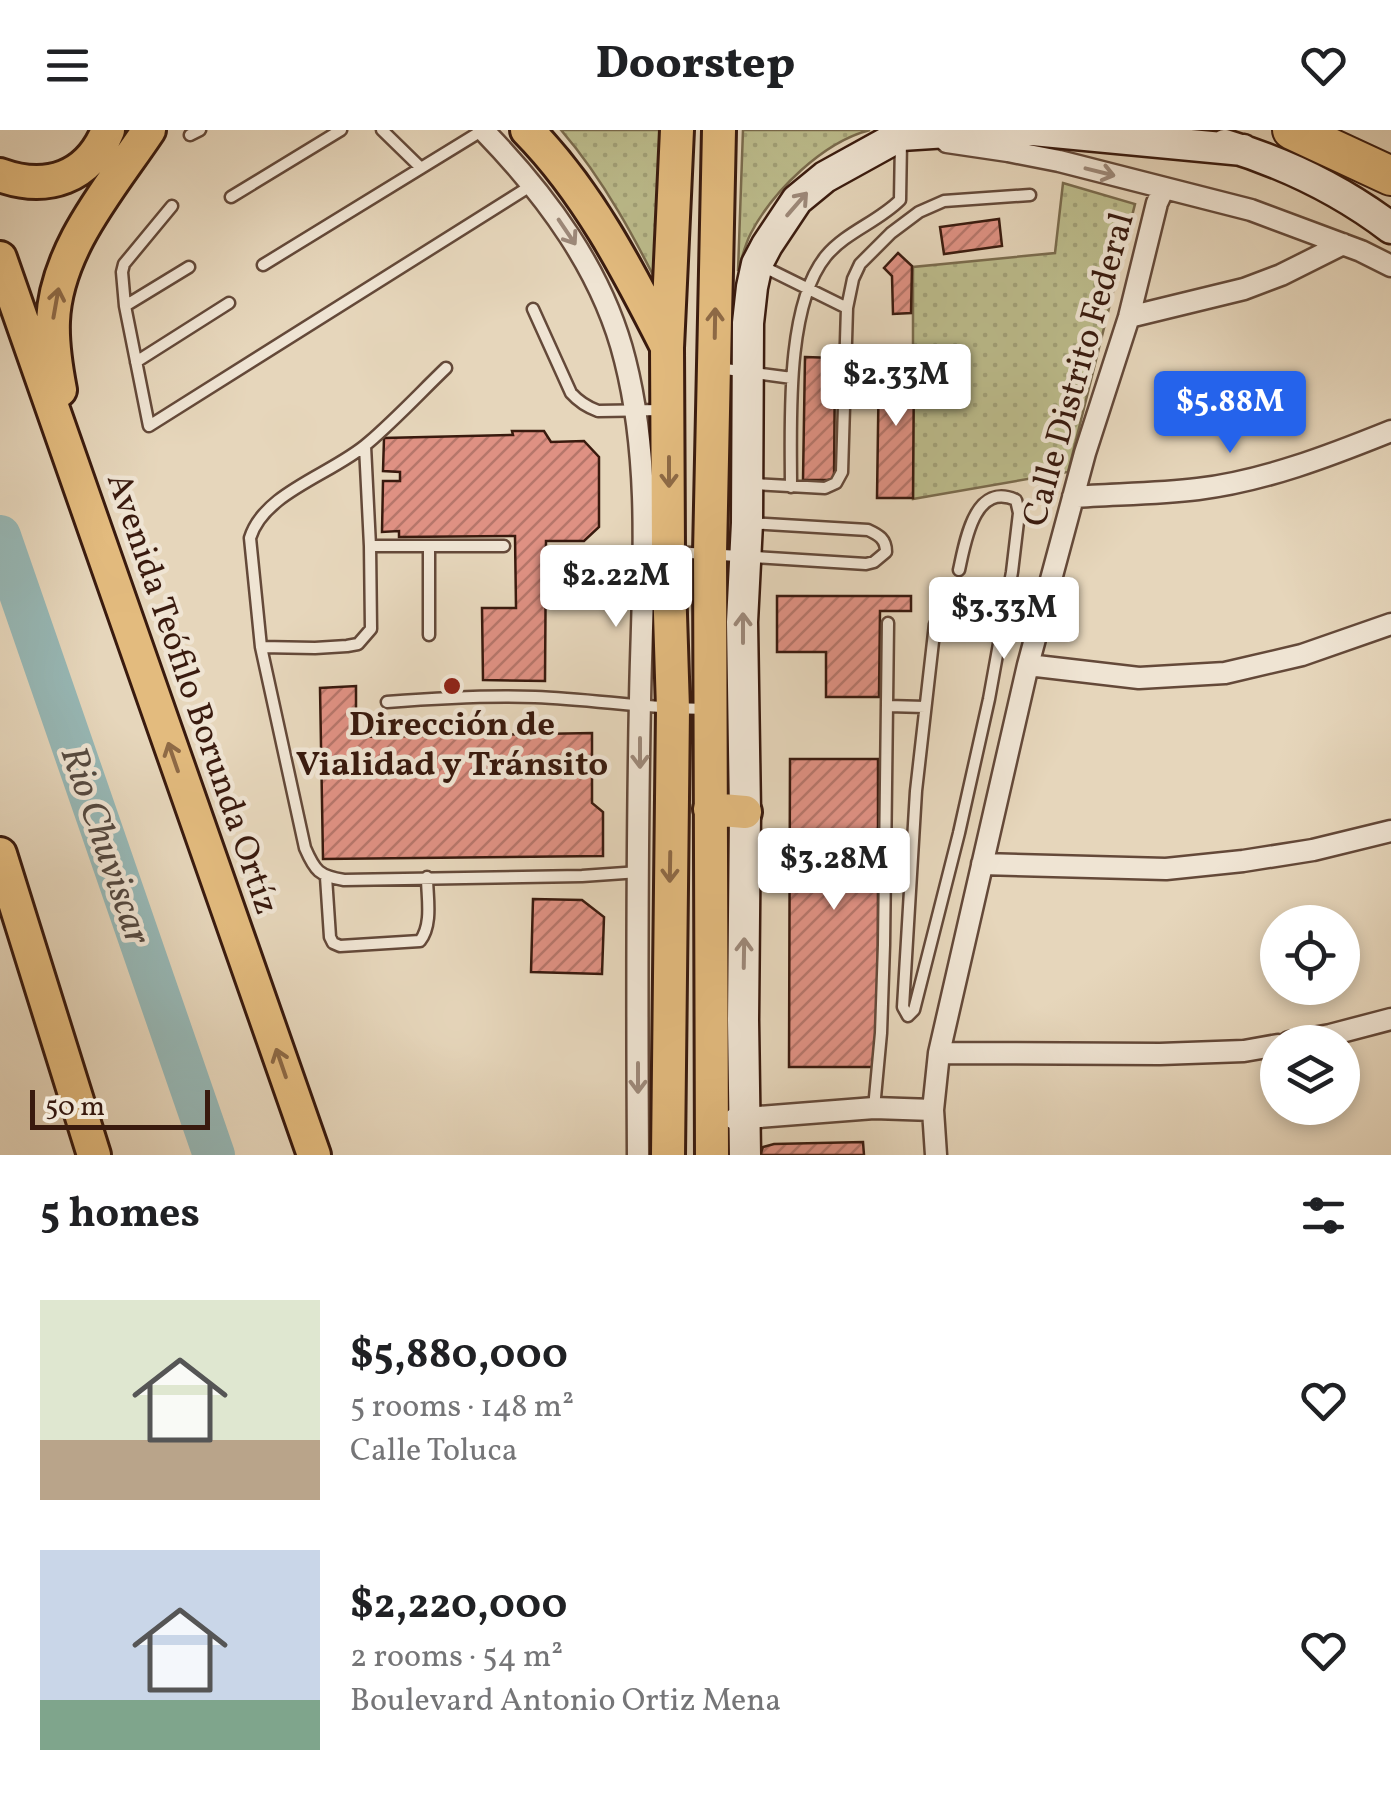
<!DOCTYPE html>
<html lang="en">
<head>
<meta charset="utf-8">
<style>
	body { margin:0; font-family:Vollkorn,serif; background:#f2f2f2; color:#202124; height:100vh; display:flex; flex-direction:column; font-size:38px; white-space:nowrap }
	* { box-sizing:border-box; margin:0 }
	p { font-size:32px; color:#757577 }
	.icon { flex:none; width:55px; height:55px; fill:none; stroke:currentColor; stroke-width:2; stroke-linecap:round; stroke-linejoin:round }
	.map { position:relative; height:1025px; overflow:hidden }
	.side { display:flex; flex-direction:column; background:#fff; flex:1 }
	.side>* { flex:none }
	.fabs { position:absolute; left:1260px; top:775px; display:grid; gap:20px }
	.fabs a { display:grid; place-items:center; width:100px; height:100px; border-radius:50%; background:#fff; box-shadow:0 5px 15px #0003; font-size:50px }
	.scale { position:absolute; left:30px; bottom:25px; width:180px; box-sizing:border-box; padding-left:10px; border:5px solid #391a0e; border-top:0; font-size:28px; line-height:35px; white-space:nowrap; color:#391a0e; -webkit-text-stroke:8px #efe4d3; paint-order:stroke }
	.price { position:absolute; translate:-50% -85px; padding:0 22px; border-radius:10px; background:#fff; color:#222; font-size:32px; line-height:65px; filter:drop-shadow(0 2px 5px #0008) }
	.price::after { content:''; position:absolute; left:50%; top:60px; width:30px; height:22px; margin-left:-15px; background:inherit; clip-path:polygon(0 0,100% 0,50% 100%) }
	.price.active { background:#2563eb; color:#fff }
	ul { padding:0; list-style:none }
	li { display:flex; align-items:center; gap:30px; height:250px; padding:0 40px }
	li span { display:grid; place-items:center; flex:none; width:280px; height:200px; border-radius:0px; color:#555 }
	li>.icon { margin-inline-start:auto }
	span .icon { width:120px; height:120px; fill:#fffc; stroke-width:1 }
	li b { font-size:42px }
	h2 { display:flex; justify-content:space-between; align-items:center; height:120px; padding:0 40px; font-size:42px }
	header { display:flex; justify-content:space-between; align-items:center; height:130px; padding:0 40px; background:#fff; font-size:45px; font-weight:800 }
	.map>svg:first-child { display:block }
	.park { fill:url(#park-dots); stroke:#7a6b4d; stroke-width:2.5 }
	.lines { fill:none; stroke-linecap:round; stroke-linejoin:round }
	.river { stroke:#97b8b6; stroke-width:42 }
	.building { fill:url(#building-hatch); stroke:#391a0e; stroke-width:2.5 }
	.lane-casing { stroke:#644939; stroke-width:15 }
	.street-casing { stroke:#644939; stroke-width:25 }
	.secondary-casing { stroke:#391a0e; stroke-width:35 }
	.primary-casing { stroke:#391a0e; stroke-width:38 }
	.highway-casing { stroke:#391a0e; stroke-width:42 }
	.lane { stroke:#efe4d3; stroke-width:10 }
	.street { stroke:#efe4d3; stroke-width:20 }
	.secondary { stroke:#efe4d3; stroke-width:30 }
	.primary { stroke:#e3bb7e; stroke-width:32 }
	.highway { stroke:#e3bb7e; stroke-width:38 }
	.oneway { stroke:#9d897a }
	.oneway2 { stroke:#8e6a46 }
	.poi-dot { fill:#8f2418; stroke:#efe4d3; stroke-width:4 }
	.labels { text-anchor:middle; stroke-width:9; stroke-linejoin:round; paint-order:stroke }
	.street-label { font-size:35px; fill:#391a0e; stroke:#efe4d3 }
	.poi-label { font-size:35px; font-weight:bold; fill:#391a0e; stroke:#efe4d3 }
	.water-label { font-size:38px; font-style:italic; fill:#554940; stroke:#efe4d3 }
</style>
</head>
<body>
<header><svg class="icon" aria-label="menu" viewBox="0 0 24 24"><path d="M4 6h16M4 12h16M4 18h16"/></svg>Doorstep<svg class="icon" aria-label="heart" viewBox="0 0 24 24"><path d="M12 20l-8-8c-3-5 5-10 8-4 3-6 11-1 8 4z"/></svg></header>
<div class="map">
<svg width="1391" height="1025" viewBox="0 0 1391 1025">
	<defs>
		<pattern id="park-dots" width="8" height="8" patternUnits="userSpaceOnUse" patternTransform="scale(2.5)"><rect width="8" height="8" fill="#bcbc8c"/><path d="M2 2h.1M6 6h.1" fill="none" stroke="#a2a178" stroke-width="1.8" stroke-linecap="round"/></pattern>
		<pattern id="building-hatch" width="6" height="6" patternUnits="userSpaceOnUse" patternTransform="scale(2.5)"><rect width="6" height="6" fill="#df9183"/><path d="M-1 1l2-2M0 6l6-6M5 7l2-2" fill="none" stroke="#b6766a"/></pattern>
	</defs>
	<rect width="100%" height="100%" fill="#e6d6bb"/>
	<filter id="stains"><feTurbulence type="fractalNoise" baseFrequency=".002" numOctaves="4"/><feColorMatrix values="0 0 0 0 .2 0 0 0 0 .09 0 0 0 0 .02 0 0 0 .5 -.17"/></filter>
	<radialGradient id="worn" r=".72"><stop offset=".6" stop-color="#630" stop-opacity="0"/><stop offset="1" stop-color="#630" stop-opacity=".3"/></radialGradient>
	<path class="park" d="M561,0H666L665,169C636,110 604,50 561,0Z
		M743,0H870C823,12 773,61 751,103C745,114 742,128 738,141Z
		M1063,53L1135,74L1068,342L913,369V137L1055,123Z"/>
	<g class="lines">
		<path class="river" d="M0,406L214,1025"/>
	</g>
	<path class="building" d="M999,89L1002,116L944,124L940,97Z
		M898,123L912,136L911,183L893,184L892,146L884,138Z
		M805,227L835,228L834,350H803Z
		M879,230H914L913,368H877Z
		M512,301H544L551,312L584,311L599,327V397L584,411H546L545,551L483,550L482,478H516L515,406L399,407V401L382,402L383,351H400V342L383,341L384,308L513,305Z
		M777,466H911V481H880L879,567H826V522H777Z
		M356,556V607L592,603V673L603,682V726L323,729L320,558Z
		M790,629H878V937H789Z
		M533,769L582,770L604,787L602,844L531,842Z
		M863,1012L864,1025H760L763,1017L774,1014Z"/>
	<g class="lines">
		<g class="lane-casing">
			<path id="lane" d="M382,0L421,38
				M190,5L200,0
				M231,67L341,0
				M758,134L847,178
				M263,135L483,0
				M189,137L125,176L149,296L532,55
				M125,176L122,142L124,134L172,76
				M533,179L571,263C579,272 587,277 598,281L662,280
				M136,232L229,173
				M446,238C420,263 395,290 368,313C333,344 264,362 250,408L261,517L305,718C315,741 319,746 344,750L582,746L639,742
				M718,238L792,248
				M753,354L825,358L836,353L842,342L847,178L853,149L860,134L891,103L919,82L944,71L1030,65
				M791,357C791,294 785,176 826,126C846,102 878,92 900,70L901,11
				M370,416H504
				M674,422L866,434L874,432L886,422C886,409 879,405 868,400L748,393
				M935,494L916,661L903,877L908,886L914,880L959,703L989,569L1012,442L1019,383L1016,370C974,351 965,413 959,440
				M429,505V416
				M261,517L315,518L347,516L358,514L371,499L370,416L365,316
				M387,572C437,568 486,565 535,567C592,569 649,579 706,579
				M888,576L925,577
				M326,747L330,807L333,813L340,816L420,811C433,794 427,767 427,747
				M874,978L881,903L884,815L888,493"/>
		</g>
		<g class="street-casing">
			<path id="street" d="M483,0C546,65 603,141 625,230C653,340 642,457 640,570C637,721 637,873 638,1025
				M947,12L1008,21L1059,31L1251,80L1361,121L1391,136
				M1129,187L1244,159L1281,145L1343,114
				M1073,367C1115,364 1157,364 1198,359C1264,351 1329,326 1391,301
				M1028,535L1139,548L1225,543L1302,525L1391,494
				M982,734L1166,739L1243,731L1313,720L1391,701
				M1289,912L1330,905L1391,889
				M939,923L1160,924L1244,921L1278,915
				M734,989L874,978L933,980
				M936,1025L933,980L939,923L1028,535L1085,323L1129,187L1157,73L1164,58"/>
		</g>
		<g class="secondary-casing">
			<path id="secondary" d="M1225,15C1285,33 1341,60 1391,98
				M745,1025L743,890L745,682L742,492L747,393L748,193L752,157L757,134L767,115L797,70L825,47L901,5L979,0H1033L1243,20"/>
		</g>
		<g class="primary-casing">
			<path id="primary" d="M527,0C587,61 627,138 665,213
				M0,45C47,62 89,48 108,0
				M0,128L314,1025
				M60,260C56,239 52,214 53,191C56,119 111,57 149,0
				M710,679L745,682
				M0,724L94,1025
				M668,1025L673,579L668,421L667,218L677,0
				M712,1025L710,423L719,0"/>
		</g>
		<g class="highway-casing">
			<path id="highway" d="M1292,0L1391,46"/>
		</g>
		<use href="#lane" class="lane"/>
		<use href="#street" class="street"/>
		<use href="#secondary" class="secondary"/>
		<use href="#primary" class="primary"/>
		<use href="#highway" class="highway"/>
	</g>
	<defs><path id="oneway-shaft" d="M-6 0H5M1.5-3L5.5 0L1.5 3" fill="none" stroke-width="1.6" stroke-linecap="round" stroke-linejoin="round" transform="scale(2.5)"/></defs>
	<g class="oneway">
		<use href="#oneway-shaft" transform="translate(1100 42) rotate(14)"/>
		<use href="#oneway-shaft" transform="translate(797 74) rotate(-49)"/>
		<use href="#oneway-shaft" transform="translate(567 102) rotate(56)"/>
		<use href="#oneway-shaft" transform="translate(743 498) rotate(-90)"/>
		<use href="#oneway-shaft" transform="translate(640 623) rotate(90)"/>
		<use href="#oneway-shaft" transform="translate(744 823) rotate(-89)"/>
		<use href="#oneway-shaft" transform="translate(638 948) rotate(90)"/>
	</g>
	<g class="oneway2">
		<use href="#oneway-shaft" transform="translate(56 173) rotate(-80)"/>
		<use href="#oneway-shaft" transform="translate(715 193) rotate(-89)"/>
		<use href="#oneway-shaft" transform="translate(669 342) rotate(90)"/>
		<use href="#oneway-shaft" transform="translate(173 627) rotate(-109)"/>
		<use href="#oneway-shaft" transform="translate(670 737) rotate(91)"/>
		<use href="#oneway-shaft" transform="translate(281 933) rotate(-109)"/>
	</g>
	<circle class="poi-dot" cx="452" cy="556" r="10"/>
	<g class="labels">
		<g class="street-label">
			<text transform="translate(1077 239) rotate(-74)" y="12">Calle Distrito Federal</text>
			<text transform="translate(194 563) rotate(71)" y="12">Avenida Teófilo Borunda Ortíz</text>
		</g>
		<g class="poi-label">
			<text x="452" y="605">Dirección de<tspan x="452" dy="40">Vialidad y Tránsito</tspan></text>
		</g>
		<g class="water-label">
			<text transform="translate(107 715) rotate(71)" y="13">Rio Chuviscar</text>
		</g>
	</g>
	<rect width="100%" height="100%" filter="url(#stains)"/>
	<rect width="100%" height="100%" fill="url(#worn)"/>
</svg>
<div class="fabs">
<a><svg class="icon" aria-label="locate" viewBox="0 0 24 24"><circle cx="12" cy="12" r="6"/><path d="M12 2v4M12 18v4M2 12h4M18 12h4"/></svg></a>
<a><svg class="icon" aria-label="layers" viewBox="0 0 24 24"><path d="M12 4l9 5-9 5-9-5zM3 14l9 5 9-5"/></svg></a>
</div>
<div class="scale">50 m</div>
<b class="price" style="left:896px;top:299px">$2.33M</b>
<b class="price active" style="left:1230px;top:326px">$5.88M</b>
<b class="price" style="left:616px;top:500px">$2.22M</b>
<b class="price" style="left:1004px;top:532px">$3.33M</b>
<b class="price" style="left:834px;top:783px">$3.28M</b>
</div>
<section class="side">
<h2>5 homes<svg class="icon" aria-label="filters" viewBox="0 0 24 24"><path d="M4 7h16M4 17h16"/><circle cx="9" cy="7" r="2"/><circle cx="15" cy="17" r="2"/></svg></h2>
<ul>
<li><span style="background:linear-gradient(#dfe7d0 70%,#b9a48a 0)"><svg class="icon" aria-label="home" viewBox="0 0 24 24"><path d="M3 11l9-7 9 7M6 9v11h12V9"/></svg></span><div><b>$5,880,000</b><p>5 rooms · 148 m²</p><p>Calle Toluca</p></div><svg class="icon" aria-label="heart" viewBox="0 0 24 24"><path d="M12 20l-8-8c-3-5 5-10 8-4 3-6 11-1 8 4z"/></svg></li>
<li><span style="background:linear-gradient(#c9d6e8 75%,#7fa58c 0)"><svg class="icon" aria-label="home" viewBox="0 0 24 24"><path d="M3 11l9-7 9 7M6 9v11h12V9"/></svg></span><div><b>$2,220,000</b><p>2 rooms · 54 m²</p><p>Boulevard Antonio Ortiz Mena</p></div><svg class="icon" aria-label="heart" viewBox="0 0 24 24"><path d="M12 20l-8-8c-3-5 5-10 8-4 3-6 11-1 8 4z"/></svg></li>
</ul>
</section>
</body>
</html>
